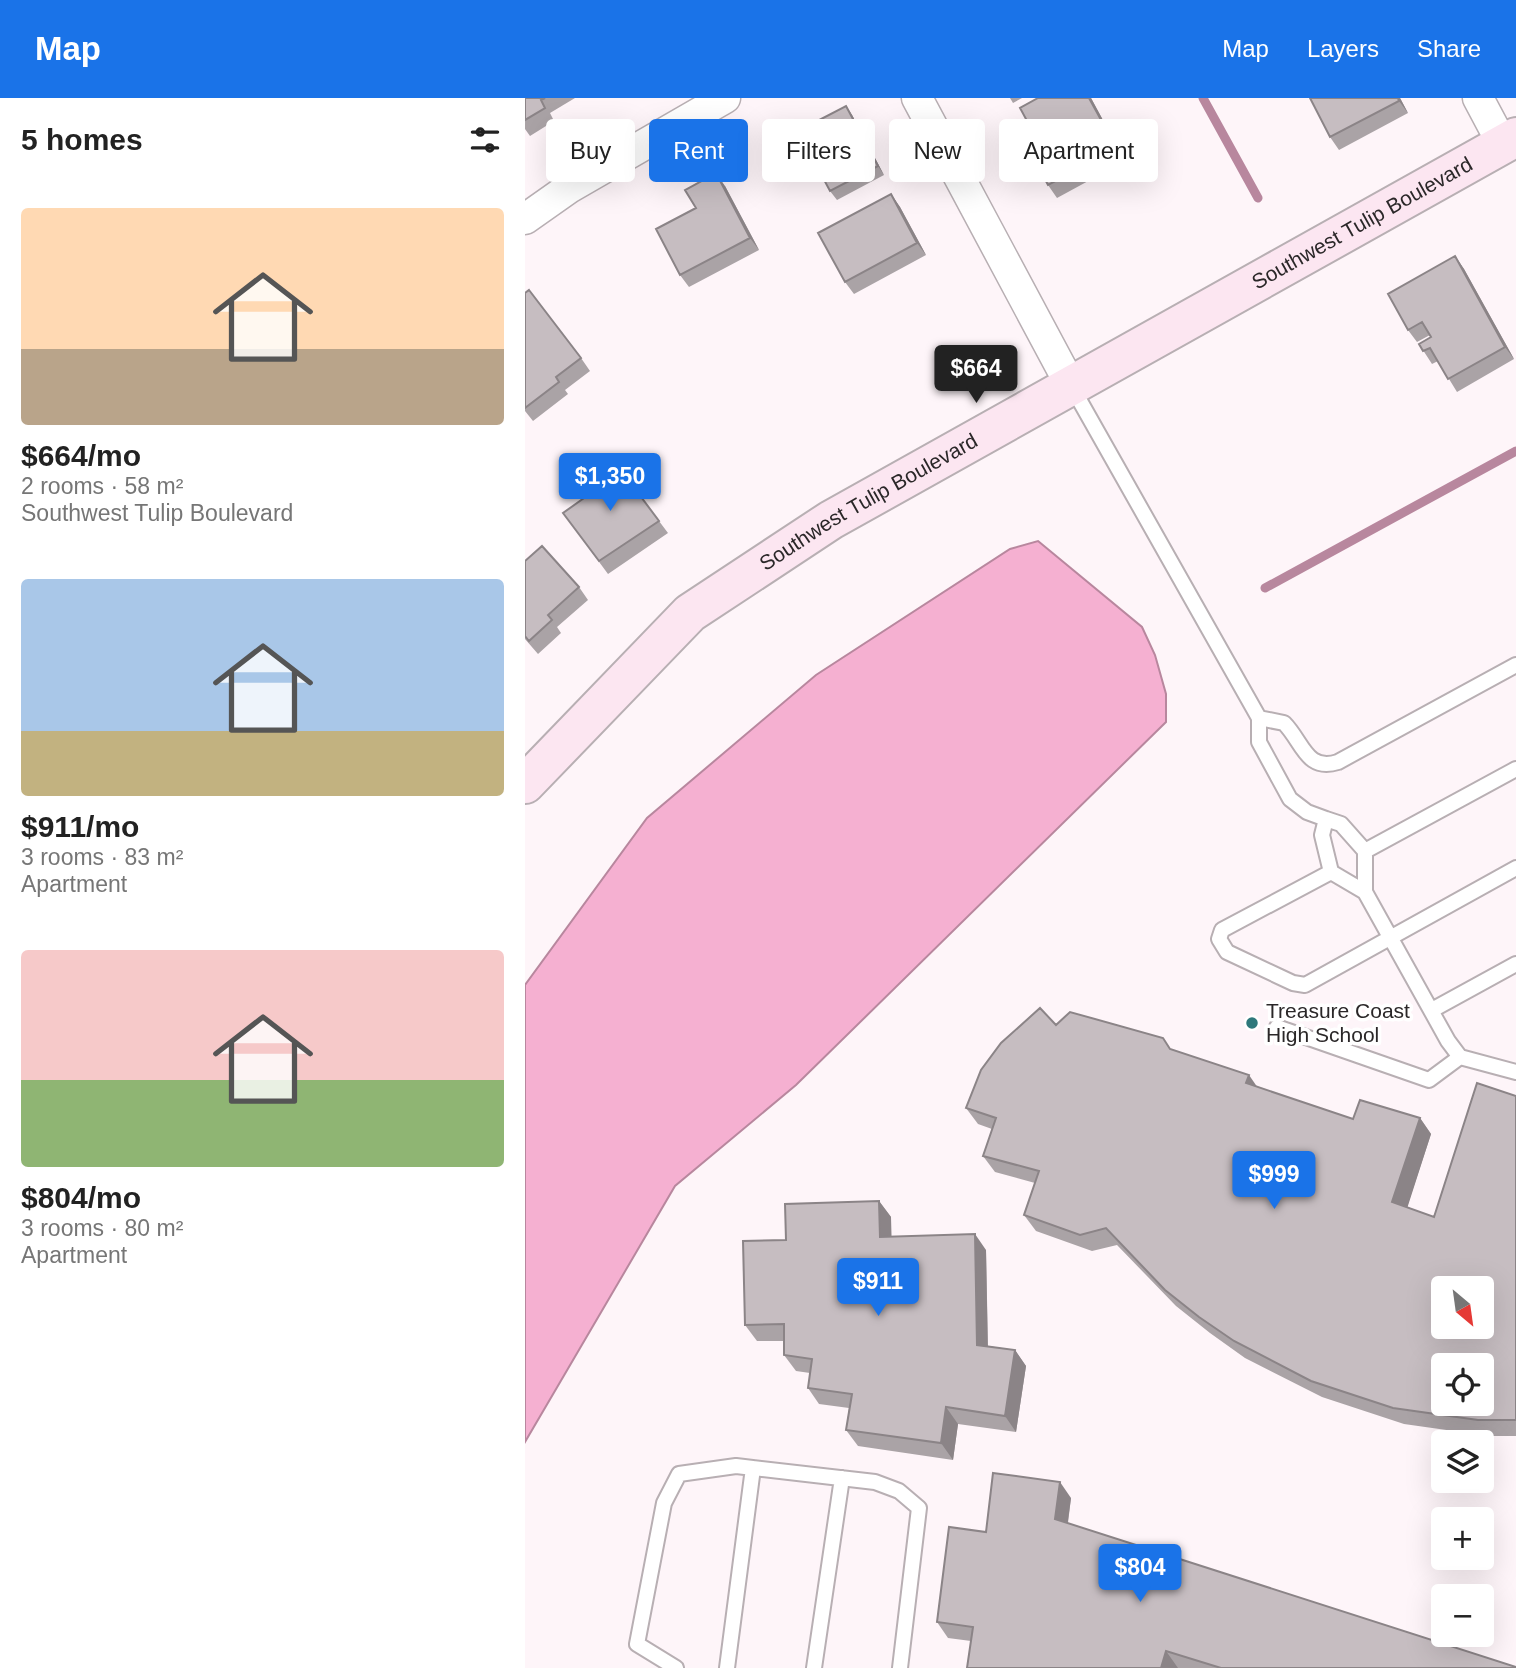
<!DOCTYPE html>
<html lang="en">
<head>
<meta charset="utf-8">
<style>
	body { margin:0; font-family:Helvetica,sans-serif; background:#f6f6f6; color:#222; height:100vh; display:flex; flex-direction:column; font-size:26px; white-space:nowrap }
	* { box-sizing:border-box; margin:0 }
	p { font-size:23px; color:#767676 }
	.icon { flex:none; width:38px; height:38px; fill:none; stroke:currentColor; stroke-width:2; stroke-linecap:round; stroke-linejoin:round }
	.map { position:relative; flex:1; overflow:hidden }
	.details { display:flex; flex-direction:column; background:#fff; width:525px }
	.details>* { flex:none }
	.hud { position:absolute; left:21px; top:21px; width:665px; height:63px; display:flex; gap:14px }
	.needle { width:46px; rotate:151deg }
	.controls { position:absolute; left:906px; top:1178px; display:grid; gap:14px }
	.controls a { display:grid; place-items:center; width:63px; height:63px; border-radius:7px; background:#fff; box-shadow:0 7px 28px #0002; font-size:35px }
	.price { position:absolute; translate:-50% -60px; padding:0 16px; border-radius:7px; background:#1a73e8; color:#fff; font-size:23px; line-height:46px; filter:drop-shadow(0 2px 4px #0008) }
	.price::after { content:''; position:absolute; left:50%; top:42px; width:21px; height:16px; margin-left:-10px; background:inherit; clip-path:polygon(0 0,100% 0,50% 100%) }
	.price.on { background:#222; color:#fff }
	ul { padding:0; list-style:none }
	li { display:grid; align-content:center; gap:14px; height:371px; padding:0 21px }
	li span { display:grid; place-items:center; height:217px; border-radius:7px; color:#555 }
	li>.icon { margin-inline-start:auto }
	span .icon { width:126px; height:126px; fill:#fffc; stroke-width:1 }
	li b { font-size:30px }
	h2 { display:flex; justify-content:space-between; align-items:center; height:84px; padding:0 21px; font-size:30px }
	.pill { padding:0 24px; border-radius:7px; background:#fff; box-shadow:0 7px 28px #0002; font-size:24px; line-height:63px }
	.pill.on { background:#1a73e8; color:#fff }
	header { display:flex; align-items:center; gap:42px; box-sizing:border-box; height:98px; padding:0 35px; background:#1a73e8; color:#fff }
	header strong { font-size:33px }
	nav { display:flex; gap:38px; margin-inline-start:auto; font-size:24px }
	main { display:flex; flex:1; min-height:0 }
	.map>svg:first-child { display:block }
	.water { fill:#f5b0d1; stroke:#b8879e; stroke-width:2 }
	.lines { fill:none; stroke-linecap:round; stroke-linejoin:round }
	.stream { stroke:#b8879e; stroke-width:9 }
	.lane-casing { stroke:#b8afb3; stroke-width:18 }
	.street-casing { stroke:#b8afb3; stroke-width:33 }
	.secondary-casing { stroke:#b8afb3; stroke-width:42 }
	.lane { stroke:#fff; stroke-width:14 }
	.street { stroke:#fff; stroke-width:30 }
	.secondary { stroke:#fce6f1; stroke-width:38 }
	.wall { fill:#aaa3a6 }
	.shaded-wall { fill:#8b8487 }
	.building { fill:#c6bdc1; stroke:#8b8487; stroke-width:2; fill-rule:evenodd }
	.poi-dot { fill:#2e787b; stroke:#fff; stroke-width:2.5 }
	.labels { text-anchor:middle; stroke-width:7; stroke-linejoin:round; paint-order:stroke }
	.street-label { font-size:21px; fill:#2a2728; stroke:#fff }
	.poi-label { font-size:21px; fill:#2a2728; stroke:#fff; text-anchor:start }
</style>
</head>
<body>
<header>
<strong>Map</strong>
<nav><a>Map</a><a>Layers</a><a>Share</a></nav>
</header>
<main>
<section class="details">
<h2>5 homes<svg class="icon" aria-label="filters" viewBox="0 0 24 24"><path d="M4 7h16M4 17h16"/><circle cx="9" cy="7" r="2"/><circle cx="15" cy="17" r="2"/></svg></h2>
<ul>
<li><span style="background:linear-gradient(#ffd9b3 65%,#b9a48a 0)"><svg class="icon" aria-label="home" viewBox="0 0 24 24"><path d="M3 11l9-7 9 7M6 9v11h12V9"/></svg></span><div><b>$664/mo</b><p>2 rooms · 58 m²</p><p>Southwest Tulip Boulevard</p></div></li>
<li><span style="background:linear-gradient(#a9c7e8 70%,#c2b280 0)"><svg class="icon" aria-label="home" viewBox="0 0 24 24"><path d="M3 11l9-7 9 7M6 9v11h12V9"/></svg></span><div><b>$911/mo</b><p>3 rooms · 83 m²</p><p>Apartment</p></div></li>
<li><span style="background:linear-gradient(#f6c9c9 60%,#8fb573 0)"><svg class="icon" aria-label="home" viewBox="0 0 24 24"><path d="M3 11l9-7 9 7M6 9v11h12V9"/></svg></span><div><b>$804/mo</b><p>3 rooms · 80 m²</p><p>Apartment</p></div></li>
</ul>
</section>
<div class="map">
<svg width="991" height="1570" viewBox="0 0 991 1570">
	<rect width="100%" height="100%" fill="#fef5f9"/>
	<path class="water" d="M513,443L617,529L630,557L641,596V624L271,987L150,1088L0,1344V887L122,720L291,577L485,451Z"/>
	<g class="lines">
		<path class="stream" d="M678,0L733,100
			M740,490L991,353"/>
		<g class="lane-casing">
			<path id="lane" d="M547,289L734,620V644L765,701L782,714L801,721L797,737L806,774L840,794L923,943L935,959L991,974
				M734,620L759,625C778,644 781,674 813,664L991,567
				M801,721L816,726L840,753V794
				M840,753L991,671
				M806,774L697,832L694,841L702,854L768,885L780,887L991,770
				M907,912L991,866
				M752,929L904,982L935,959
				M151,1570L112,1546L139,1405L154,1376L211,1368L350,1384L374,1393L394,1410L375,1570
				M202,1570L228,1370
				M289,1570L317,1380"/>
		</g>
		<g class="street-casing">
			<path id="street" d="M392,0L546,288
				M953,0L978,47
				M0,121L44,90L200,0"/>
		</g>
		<g class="secondary-casing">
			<g id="secondary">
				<path id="s1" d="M0,686L165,515L306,422L991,39"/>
			</g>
		</g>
		<use href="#lane" class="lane"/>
		<use href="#street" class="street"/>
		<use href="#secondary" class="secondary"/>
	</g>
	<path class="wall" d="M0,0H50L25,15L29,23L5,38L0,31Z
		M485,0H497L488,5Z
		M566,0L600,63L532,100L523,87L520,56Z
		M875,0L883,15L814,52L805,39Z
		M321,8L327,17L359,77L312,102L305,93Z
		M200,88L234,152L164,189L155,177L171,110Z
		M366,96L375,109L401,157L329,196L320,184Z
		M930,158L939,171L989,261L932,294L913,263L907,266L894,246L906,239L905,237L892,244L883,232Z
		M0,195L56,260L65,273L40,292L43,296L8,323L0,313Z
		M53,392L134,423L143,435L83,476L38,415L59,401Z
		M0,463L54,489L63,502L32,529L36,535L13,556L0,541Z
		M646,952L733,989L828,1021L895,1020L906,1036L882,1109L909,1119L991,998V1338H964L879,1326L797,1299L720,1260L685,1235L651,1208L592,1147L567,1153L511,1133L499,1117L510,1085L470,1074L458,1058L467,1031L453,1026L441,1010Z
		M354,1103L366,1119V1139L461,1152L463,1248L490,1252L501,1268L491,1334L433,1326L428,1362L333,1348L321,1332L324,1310L294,1306L283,1290L285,1275L271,1273L259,1257V1243H232L220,1227L261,1142Z
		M546,1400L543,1425L991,1570H442L446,1543L423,1540L412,1524L461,1434Z"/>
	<path class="shaded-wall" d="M564,0H566L600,63L592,51Z
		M873,0H875L883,15L874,3Z
		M321,8L327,17L359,77L353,68Z
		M191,75L200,88L234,152L225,140Z
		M366,96L375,109L401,157L392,145Z
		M930,158L939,171L989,261L980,249Z
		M724,977L735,993L721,985Z
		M895,1020L906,1036L879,1120L867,1104Z
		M354,1103L366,1119L367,1155L355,1139Z
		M450,1136L461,1152L463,1263L452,1247Z
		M490,1252L501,1268L491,1334L480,1318Z
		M421,1309L433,1326L428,1362L416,1345Z
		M535,1384L546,1400L541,1437L530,1421Z
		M641,1553L653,1570H636Z"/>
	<path class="building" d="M0,0H20L16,2L20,10L0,22Z
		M513,0H564L592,51L523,87L509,61L520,56L495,10Z
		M785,0H873L874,3L805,39Z
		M321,8L353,68L305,93L273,33Z
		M191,75L225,140L155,177L131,131L171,110L160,92Z
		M366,96L392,145L320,184L293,135Z
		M930,158L980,249L923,281L905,250L898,253L894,246L906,239L897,224L883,232L863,196Z
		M4,192L56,260L31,279L34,284L0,310V195Z
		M90,364L134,423L74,463L38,415L59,400L53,392Z
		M17,448L54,489L23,517L27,522L4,543L0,538V463Z
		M515,910L531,927L545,914L638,940L645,951L724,977L721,985L828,1021L835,1002L895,1020L867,1104L909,1119L952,985L991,998V1322H953L868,1310L786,1283L709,1243L674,1219L640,1192L581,1130L555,1137L499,1117L514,1073L458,1058L471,1020L441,1010L456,972L476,945ZM919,1190H957V1228H919ZM919,1267H957V1306H919Z
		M354,1103L355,1139L450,1136L452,1247L490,1252L480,1318L421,1309L416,1345L321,1332L327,1296L283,1290L287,1261L259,1257V1226L220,1227L218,1143L261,1142L260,1106Z
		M468,1375L535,1384L530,1421L991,1569V1570H696L641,1553L636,1570H442L448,1529L412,1524L424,1429L461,1434Z"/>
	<circle class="poi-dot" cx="727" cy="925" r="7"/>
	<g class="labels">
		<g class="street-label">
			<text dy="7" stroke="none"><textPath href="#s1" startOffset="1015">Southwest Tulip Boulevard</textPath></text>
			<text dy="7" stroke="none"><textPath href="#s1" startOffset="448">Southwest Tulip Boulevard</textPath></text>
		</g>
		<g class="poi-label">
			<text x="741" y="920">Treasure Coast<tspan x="741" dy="24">High School</tspan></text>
		</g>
	</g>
</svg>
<div class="controls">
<a><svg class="needle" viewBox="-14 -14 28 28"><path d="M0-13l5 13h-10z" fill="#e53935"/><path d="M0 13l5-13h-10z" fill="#767676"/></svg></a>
<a><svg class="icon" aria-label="locate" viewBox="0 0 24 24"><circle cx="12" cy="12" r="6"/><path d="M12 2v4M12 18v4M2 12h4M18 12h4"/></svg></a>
<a><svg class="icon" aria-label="layers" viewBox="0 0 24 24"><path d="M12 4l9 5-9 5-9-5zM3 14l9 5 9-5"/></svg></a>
<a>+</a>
<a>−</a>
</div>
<b class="price on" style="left:451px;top:307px">$664</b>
<b class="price" style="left:85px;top:415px">$1,350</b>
<b class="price" style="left:749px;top:1113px">$999</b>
<b class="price" style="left:353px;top:1220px">$911</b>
<b class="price" style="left:615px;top:1506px">$804</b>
<div class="hud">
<a class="pill">Buy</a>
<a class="pill on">Rent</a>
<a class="pill">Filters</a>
<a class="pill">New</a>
<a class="pill">Apartment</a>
</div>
</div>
</main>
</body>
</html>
